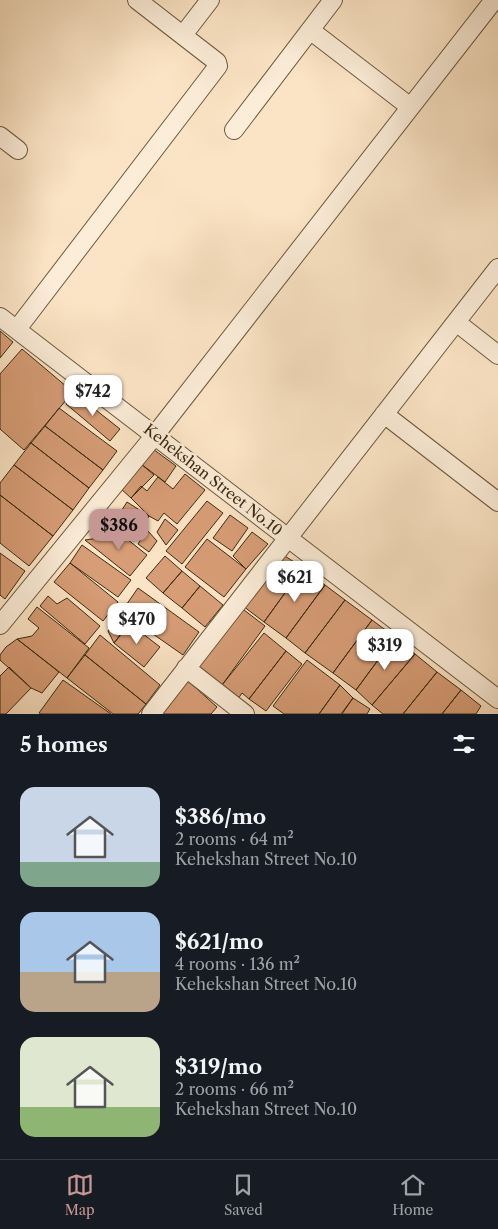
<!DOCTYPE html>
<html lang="en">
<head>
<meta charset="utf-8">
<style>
	body { margin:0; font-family:"Libre Caslon Text",serif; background:#20242c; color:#f1f3f6; height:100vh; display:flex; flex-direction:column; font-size:19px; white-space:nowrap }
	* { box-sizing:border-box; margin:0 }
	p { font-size:16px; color:#9ea1a6 }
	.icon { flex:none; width:28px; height:28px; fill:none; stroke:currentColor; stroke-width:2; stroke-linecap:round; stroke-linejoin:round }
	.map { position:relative; height:714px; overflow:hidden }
	.sheet { display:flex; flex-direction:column; background:#171b24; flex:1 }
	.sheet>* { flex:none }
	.price { position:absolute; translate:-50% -42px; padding:0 11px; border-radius:10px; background:#fff; color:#222; font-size:16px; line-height:32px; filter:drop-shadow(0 1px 2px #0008) }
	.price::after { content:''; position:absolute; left:50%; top:30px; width:15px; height:11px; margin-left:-8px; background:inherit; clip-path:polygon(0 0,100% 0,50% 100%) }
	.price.on { background:#c59692; color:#111 }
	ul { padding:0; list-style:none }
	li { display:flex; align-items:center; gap:15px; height:125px; padding:0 20px }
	li span { display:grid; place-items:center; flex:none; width:140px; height:100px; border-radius:15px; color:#555 }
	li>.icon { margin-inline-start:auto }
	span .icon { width:60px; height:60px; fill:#fffc; stroke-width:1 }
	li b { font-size:21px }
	h2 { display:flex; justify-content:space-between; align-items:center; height:60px; padding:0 20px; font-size:21px }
	.tabs { display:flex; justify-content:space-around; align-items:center; height:70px; border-top:1px solid #363941; background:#171b24; font-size:14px; color:#9ea1a6 }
	.tabs a { display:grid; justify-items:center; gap:2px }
	.tabs .on { color:#c59692 }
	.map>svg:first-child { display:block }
	.building { fill:#d79d76; stroke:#3d2b11 }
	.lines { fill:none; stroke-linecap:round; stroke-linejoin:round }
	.minor-casing { stroke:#6c593e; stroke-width:20 }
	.minor { stroke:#fcedd9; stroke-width:18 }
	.labels { text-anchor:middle; stroke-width:5; stroke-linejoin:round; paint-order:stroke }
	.street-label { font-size:15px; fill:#3d2b11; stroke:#fcedd9 }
</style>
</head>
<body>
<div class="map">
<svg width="498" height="714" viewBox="0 0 498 714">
	<rect width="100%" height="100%" fill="#fbe4c5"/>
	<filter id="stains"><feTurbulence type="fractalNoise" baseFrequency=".004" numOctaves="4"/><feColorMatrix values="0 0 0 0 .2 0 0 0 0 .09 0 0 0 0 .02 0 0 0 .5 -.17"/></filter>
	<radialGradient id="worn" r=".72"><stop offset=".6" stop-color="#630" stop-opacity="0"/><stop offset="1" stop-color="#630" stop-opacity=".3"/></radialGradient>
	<path class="building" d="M0,331L13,342L0,358Z
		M22,349L73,392L24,450L0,429V374Z
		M73,392L120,429L110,441L66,404Z
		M59,408L117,451L103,470L45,426Z
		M45,426L103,470L89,488L31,443Z
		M31,443L89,488L73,510L14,465Z
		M153,449L176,466L165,482L141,464Z
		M141,464L154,475L131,498L120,488Z
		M14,465L73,510L53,536L0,495V483Z
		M185,474L205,490L177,524L164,513L158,521L149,516L131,498L141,486L147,491L158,477L173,489Z
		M0,495L53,536L29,566L0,543Z
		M207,501L223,513L182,564L166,551Z
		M127,502L149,516L134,541L101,520L108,510L118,516Z
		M230,515L248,528L232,551L213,538Z
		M165,519L178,530L166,545L157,532Z
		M112,527L147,555L130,576L85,540L105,537Z
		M147,530L157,541L149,552L138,544Z
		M252,532L268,544L246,569L233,556Z
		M207,539L246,569L224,597L185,567Z
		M82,545L131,580L118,597L70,563Z
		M0,553L25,571L5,599L0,595Z
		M282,554L303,568L264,622L243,606Z
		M165,556L182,571L163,593L146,578Z
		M70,563L118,602L103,621L54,582Z
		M303,568L325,585L286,638L264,622Z
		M182,571L200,586L182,608L163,593Z
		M325,585L345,600L305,653L286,638Z
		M200,586L223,605L205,627L182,608Z
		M138,588L199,632L183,655L133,620L114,643L108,631Z
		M48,596L57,604L67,598L100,626L85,644L40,606Z
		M345,600L372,620L333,673L305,653Z
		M37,607L89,648L67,678L17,639L32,636L39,628L28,619Z
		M240,607L265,626L222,685L197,667Z
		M372,620L395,637L356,690L333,673Z
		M129,623L160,647L144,667L114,643Z
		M264,633L286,651L249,699L242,693L238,699L222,685Z
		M100,635L160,685L146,704L85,655Z
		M395,637L415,654L372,705L356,690Z
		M17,639L59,672L42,693L31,688L0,660V655L6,647Z
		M286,651L302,664L266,711L249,699Z
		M415,654L437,672L403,714H383L372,705Z
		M85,655L146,704L138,714H113L67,678Z
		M307,660L340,685L319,714H284L273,706Z
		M9,667L31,688L6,714H0V676Z
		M437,672L461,690L442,714H403Z
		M186,679L217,707L211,714H160Z
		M63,680L111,714H41L39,713Z
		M340,685L353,698L341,714H319Z
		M461,690L481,706L476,714H442Z
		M353,698L370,709L367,714H342Z"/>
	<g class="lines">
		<g class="minor-casing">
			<path id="minor" d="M310,30L409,106
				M183,35L210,0
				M234,130L333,0
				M0,136L18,150
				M0,317L498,699
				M456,322L498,355
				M17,329L218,66L217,62L137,0
				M384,414L498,502
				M0,625L155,435L494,0
				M186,668L245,714
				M151,714L498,268"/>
		</g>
		<use href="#minor" class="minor"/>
	</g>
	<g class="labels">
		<g class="street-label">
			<text transform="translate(213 480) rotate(38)" y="5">Kehekshan Street No.10</text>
		</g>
	</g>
	<rect width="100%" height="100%" filter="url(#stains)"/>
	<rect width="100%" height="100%" fill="url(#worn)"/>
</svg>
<b class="price" style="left:93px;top:417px">$742</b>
<b class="price on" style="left:119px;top:551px">$386</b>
<b class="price" style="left:295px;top:603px">$621</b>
<b class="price" style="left:137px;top:645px">$470</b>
<b class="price" style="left:385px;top:671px">$319</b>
</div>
<section class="sheet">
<h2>5 homes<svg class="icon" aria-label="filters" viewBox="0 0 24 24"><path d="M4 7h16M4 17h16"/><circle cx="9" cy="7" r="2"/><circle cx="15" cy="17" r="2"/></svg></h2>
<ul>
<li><span style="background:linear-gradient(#c9d6e8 75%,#7fa58c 0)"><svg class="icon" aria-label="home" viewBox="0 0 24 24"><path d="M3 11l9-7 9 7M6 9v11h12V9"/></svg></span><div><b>$386/mo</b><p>2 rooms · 64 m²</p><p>Kehekshan Street No.10</p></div></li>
<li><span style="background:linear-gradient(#a9c7e8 60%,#b9a48a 0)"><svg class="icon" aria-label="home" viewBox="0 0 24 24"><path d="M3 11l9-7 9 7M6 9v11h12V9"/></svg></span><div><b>$621/mo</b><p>4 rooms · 136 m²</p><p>Kehekshan Street No.10</p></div></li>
<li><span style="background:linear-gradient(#dfe7d0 70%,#8fb573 0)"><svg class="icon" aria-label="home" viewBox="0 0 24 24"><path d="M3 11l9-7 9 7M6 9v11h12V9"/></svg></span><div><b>$319/mo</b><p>2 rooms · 66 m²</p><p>Kehekshan Street No.10</p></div></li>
</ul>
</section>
<nav class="tabs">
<a class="on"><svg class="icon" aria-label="map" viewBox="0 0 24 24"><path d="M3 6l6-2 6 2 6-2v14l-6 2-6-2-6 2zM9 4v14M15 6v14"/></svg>Map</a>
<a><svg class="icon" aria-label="saved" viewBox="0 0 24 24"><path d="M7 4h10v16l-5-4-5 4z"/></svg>Saved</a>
<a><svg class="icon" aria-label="home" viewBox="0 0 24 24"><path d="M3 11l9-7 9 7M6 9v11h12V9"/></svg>Home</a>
</nav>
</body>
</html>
